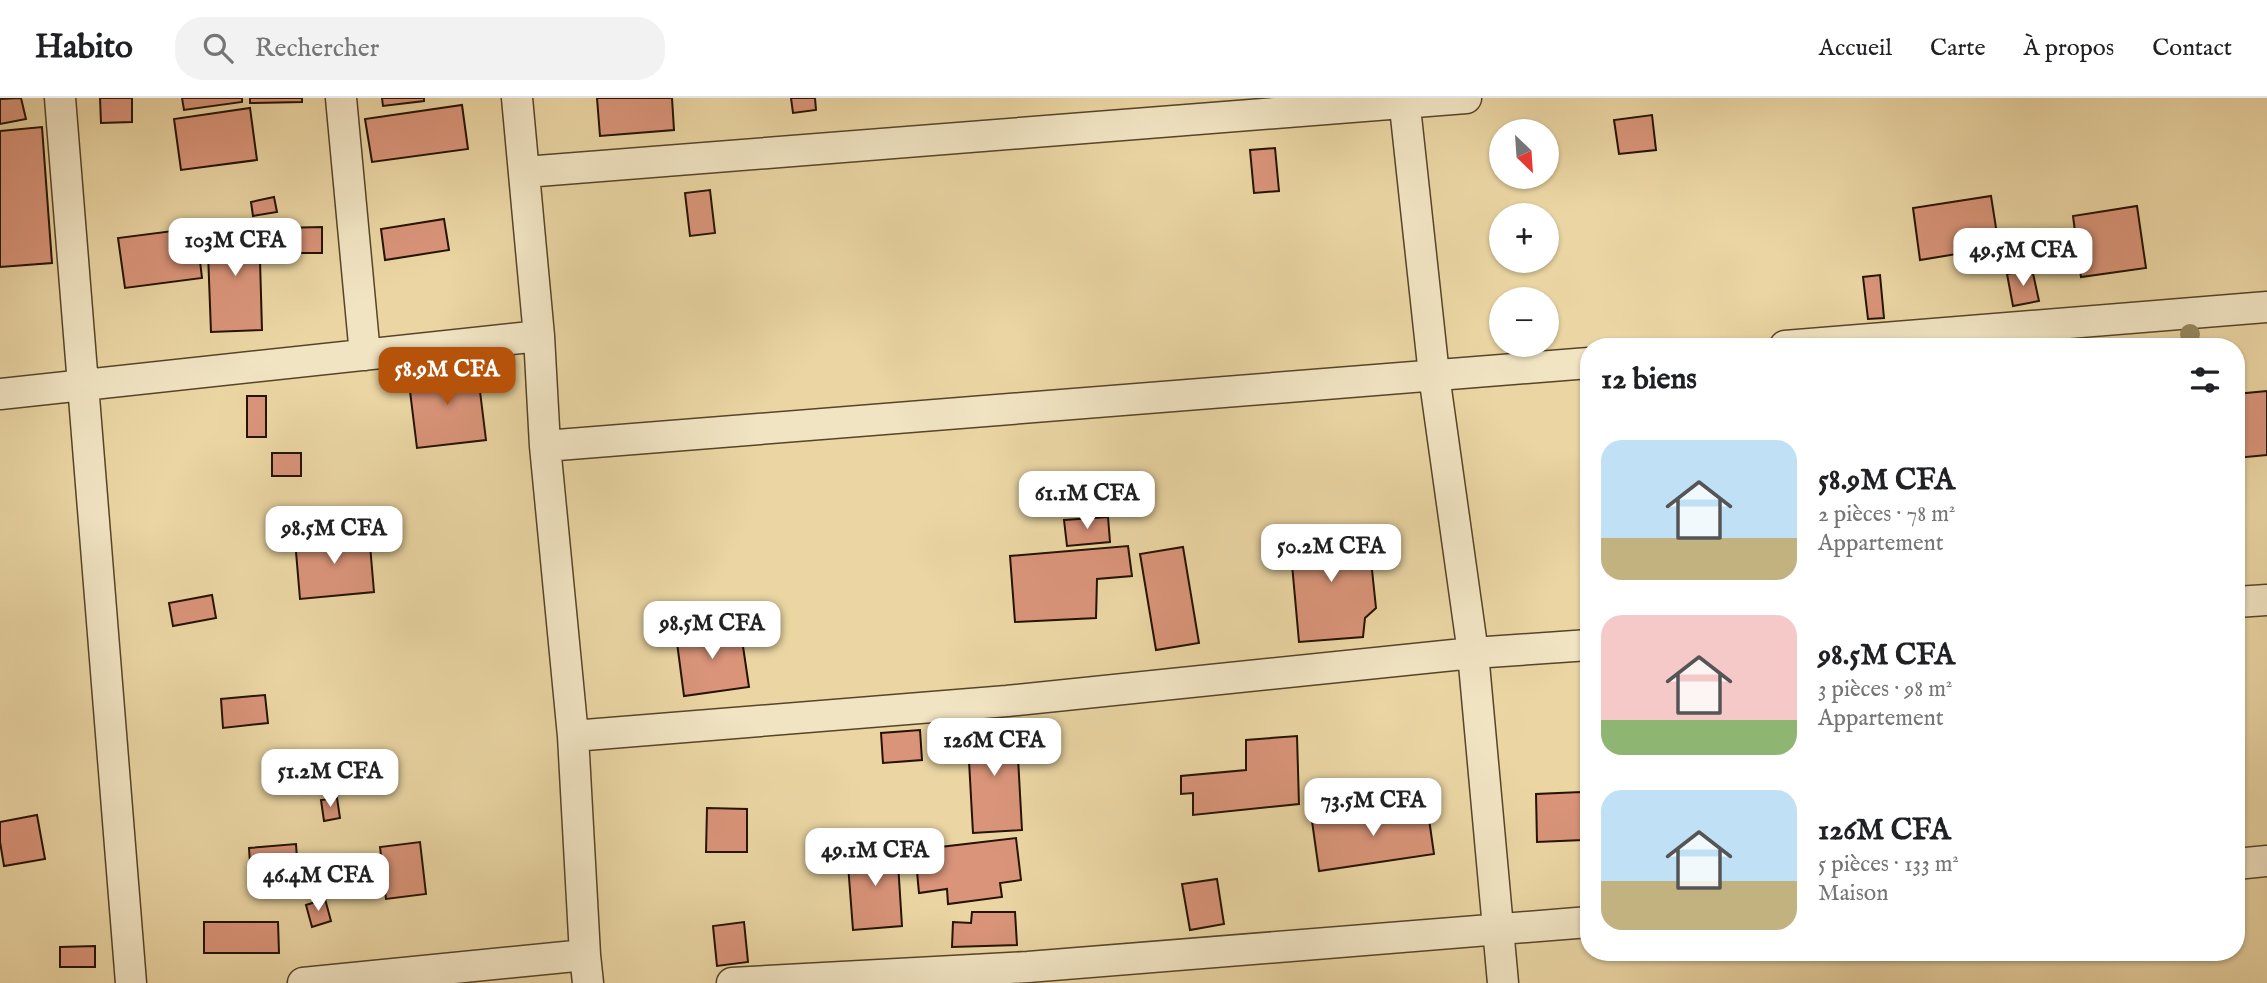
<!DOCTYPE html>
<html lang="fr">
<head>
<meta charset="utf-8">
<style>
	body { margin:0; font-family:"IM FELL English",serif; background:#f2f2f2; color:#202124; height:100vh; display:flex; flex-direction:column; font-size:26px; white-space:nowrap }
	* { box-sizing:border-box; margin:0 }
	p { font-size:23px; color:#757577 }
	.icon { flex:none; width:38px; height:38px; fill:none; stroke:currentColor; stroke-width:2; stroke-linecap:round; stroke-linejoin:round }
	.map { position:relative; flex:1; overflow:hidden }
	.details { position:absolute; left:1580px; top:240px; width:665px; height:623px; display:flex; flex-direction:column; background:#fff; border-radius:28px; box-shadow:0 2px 5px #0004 }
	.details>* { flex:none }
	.needle { width:46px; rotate:155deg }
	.controls { position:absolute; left:1489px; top:21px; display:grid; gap:14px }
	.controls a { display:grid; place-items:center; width:70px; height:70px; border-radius:50%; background:#fff; box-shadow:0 2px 5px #0004; font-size:35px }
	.price { position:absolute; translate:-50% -60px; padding:0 16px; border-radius:14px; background:#fff; color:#222; font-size:23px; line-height:46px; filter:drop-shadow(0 2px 4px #0008) }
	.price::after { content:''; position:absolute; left:50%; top:42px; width:21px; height:16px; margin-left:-10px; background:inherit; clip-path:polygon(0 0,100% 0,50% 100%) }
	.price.on { background:#b45309; color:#fff }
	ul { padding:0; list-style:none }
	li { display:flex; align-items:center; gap:21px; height:175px; padding:0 21px }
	li span { display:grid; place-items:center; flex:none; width:196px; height:140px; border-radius:21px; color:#555 }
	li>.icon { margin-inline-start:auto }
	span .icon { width:84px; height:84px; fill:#fffc; stroke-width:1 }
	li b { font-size:30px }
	h2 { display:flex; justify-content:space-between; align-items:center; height:84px; padding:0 21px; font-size:30px }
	header { display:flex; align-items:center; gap:42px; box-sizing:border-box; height:98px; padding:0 35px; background:#fff; border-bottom:2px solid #e0e0e0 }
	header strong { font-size:33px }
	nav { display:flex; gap:38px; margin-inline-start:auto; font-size:24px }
	.search { width:490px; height:63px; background:#f2f2f2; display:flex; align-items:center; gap:18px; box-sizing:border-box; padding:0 24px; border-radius:28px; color:#757577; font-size:26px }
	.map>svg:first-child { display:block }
	.building { fill:#d99479; stroke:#251300; stroke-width:2 }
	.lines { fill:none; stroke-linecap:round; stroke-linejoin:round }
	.street-casing { stroke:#564429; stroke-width:33 }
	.street { stroke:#f1e4c3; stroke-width:30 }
	.tree { fill:#97865e }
</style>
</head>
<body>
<header>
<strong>Habito</strong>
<div class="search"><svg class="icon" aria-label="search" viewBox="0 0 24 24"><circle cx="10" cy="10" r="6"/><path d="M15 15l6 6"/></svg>Rechercher</div>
<nav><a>Accueil</a><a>Carte</a><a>À propos</a><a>Contact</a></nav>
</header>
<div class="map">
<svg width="2267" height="885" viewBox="0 0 2267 885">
	<rect width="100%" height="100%" fill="#ead5a3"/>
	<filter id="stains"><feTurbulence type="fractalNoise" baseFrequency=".00286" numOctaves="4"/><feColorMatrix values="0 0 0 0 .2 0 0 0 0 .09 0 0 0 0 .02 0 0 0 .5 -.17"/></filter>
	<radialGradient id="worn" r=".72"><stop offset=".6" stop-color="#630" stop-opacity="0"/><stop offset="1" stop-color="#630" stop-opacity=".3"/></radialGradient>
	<path class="building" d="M21,0L26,21L0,26V1Z
		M100,0H132V24L101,25Z
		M182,0H242V4L184,12Z
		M250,0H302V4L250,5Z
		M382,0H424V3L383,8Z
		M597,0H672L674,32L600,38Z
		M791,0H815L816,12L793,15Z
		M462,7L468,51L372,64L365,21Z
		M250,10L257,62L181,72L174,21Z
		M1652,17L1656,52L1619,56L1614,22Z
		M42,29L52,165L0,169V33Z
		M1275,50L1279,93L1254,95L1250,52Z
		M710,92L715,135L690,138L685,95Z
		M1991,98L1999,149L1920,162L1913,110Z
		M274,99L277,114L253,118L251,104Z
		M2137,108L2146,170L2081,179L2073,118Z
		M444,121L449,152L385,162L381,131Z
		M259,127L262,232L211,234L207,129Z
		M322,129V155H280V130Z
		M196,130L202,180L125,190L118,140Z
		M2032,171L2039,203L2013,208L2007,176Z
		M1880,177L1884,220L1868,221L1863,179Z
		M477,269L486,342L417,350L408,277Z
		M2267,293V357L2236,360V296Z
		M247,298H266V339H247Z
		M272,355H301V378H272Z
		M1108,419L1110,444L1067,448L1064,422Z
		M1353,429L1357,453H1370L1376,510L1365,520L1363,539L1299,544L1289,433Z
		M369,435L374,494L300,501L295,442Z
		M1128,448L1132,478L1097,481L1096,520L1015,524L1010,458Z
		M1183,449L1199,545L1156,552L1140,456Z
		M212,497L216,520L173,528L169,505Z
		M740,528L749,589L684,598L676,537Z
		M265,597L268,625L223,630L221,601Z
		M1016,624L1022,732L973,735L967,627Z
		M920,632L922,662L883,665L881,635Z
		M1297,638L1299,706L1193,717V695L1181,696V678L1246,672V642Z
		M1581,694L1583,742L1537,744L1536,696Z
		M337,700L340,720L324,723L321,702Z
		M1427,707L1434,756L1319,773L1312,723Z
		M707,710L747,711V754H706Z
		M37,717L45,761L4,768L0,744V724Z
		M1016,740L1021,782L1000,785L1002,799L948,806L947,791L919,795L915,752Z
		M420,744L426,796L386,801L380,749Z
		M296,746L298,775L251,779L249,750Z
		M897,749L902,828L853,832L847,753Z
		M355,777L357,794L333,796L332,779Z
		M1217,781L1224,826L1190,832L1182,786Z
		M325,801L331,823L312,829L306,807Z
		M972,814H1015L1017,847L952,849L953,824L971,825Z
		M204,824H278L279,855H204Z
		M744,824L748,864L717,868L713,828Z
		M95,848V869H60V849Z"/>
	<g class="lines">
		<g class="street-casing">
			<path id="street" d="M60,0L131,885
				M341,0L365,257
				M517,0L539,238L545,348L573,638L585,857L588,885
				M1404,0L1434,277L1473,555L1503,885
				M525,74L1466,0
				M1785,248L2267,209
				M0,296L539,238
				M545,348L1589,265
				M2236,504L2267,502
				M573,638L1007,603L1473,555L1589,547
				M2236,766L2267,763
				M303,885L585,857
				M732,885L1028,869L1589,824"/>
		</g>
		<use href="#street" class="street"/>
	</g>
	<circle class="tree" cx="2190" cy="236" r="10"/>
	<rect width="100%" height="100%" filter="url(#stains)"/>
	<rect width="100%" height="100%" fill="url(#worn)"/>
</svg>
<div class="controls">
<a><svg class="needle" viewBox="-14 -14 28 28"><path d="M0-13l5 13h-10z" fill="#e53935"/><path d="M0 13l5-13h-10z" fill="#757577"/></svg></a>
<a>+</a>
<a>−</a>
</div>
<b class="price" style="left:235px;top:180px">103M CFA</b>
<b class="price" style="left:2023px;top:190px">49.5M CFA</b>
<b class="price on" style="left:447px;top:309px">58.9M CFA</b>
<b class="price" style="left:1087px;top:433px">61.1M CFA</b>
<b class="price" style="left:334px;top:468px">98.5M CFA</b>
<b class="price" style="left:1331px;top:486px">50.2M CFA</b>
<b class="price" style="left:712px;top:563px">98.5M CFA</b>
<b class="price" style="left:994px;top:680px">126M CFA</b>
<b class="price" style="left:330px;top:711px">51.2M CFA</b>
<b class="price" style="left:1373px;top:740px">73.5M CFA</b>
<b class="price" style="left:875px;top:790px">49.1M CFA</b>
<b class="price" style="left:318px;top:815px">46.4M CFA</b>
<section class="details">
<h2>12 biens<svg class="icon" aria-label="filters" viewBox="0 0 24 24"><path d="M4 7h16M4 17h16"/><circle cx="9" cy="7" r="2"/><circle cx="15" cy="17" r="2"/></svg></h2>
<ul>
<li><span style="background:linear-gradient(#bfe0f5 70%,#c2b280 0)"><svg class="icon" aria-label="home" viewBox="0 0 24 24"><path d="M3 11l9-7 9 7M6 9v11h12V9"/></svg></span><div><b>58.9M CFA</b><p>2 pièces · 78 m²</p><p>Appartement</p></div></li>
<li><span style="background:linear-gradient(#f6c9c9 75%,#8fb573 0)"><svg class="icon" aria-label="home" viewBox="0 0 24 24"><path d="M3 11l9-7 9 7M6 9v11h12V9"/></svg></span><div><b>98.5M CFA</b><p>3 pièces · 98 m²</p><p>Appartement</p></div></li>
<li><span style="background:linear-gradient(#bfe0f5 65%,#c2b280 0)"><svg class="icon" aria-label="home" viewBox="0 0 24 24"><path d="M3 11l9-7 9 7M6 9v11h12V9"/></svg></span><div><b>126M CFA</b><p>5 pièces · 133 m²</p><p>Maison</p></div></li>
</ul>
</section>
</div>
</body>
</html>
